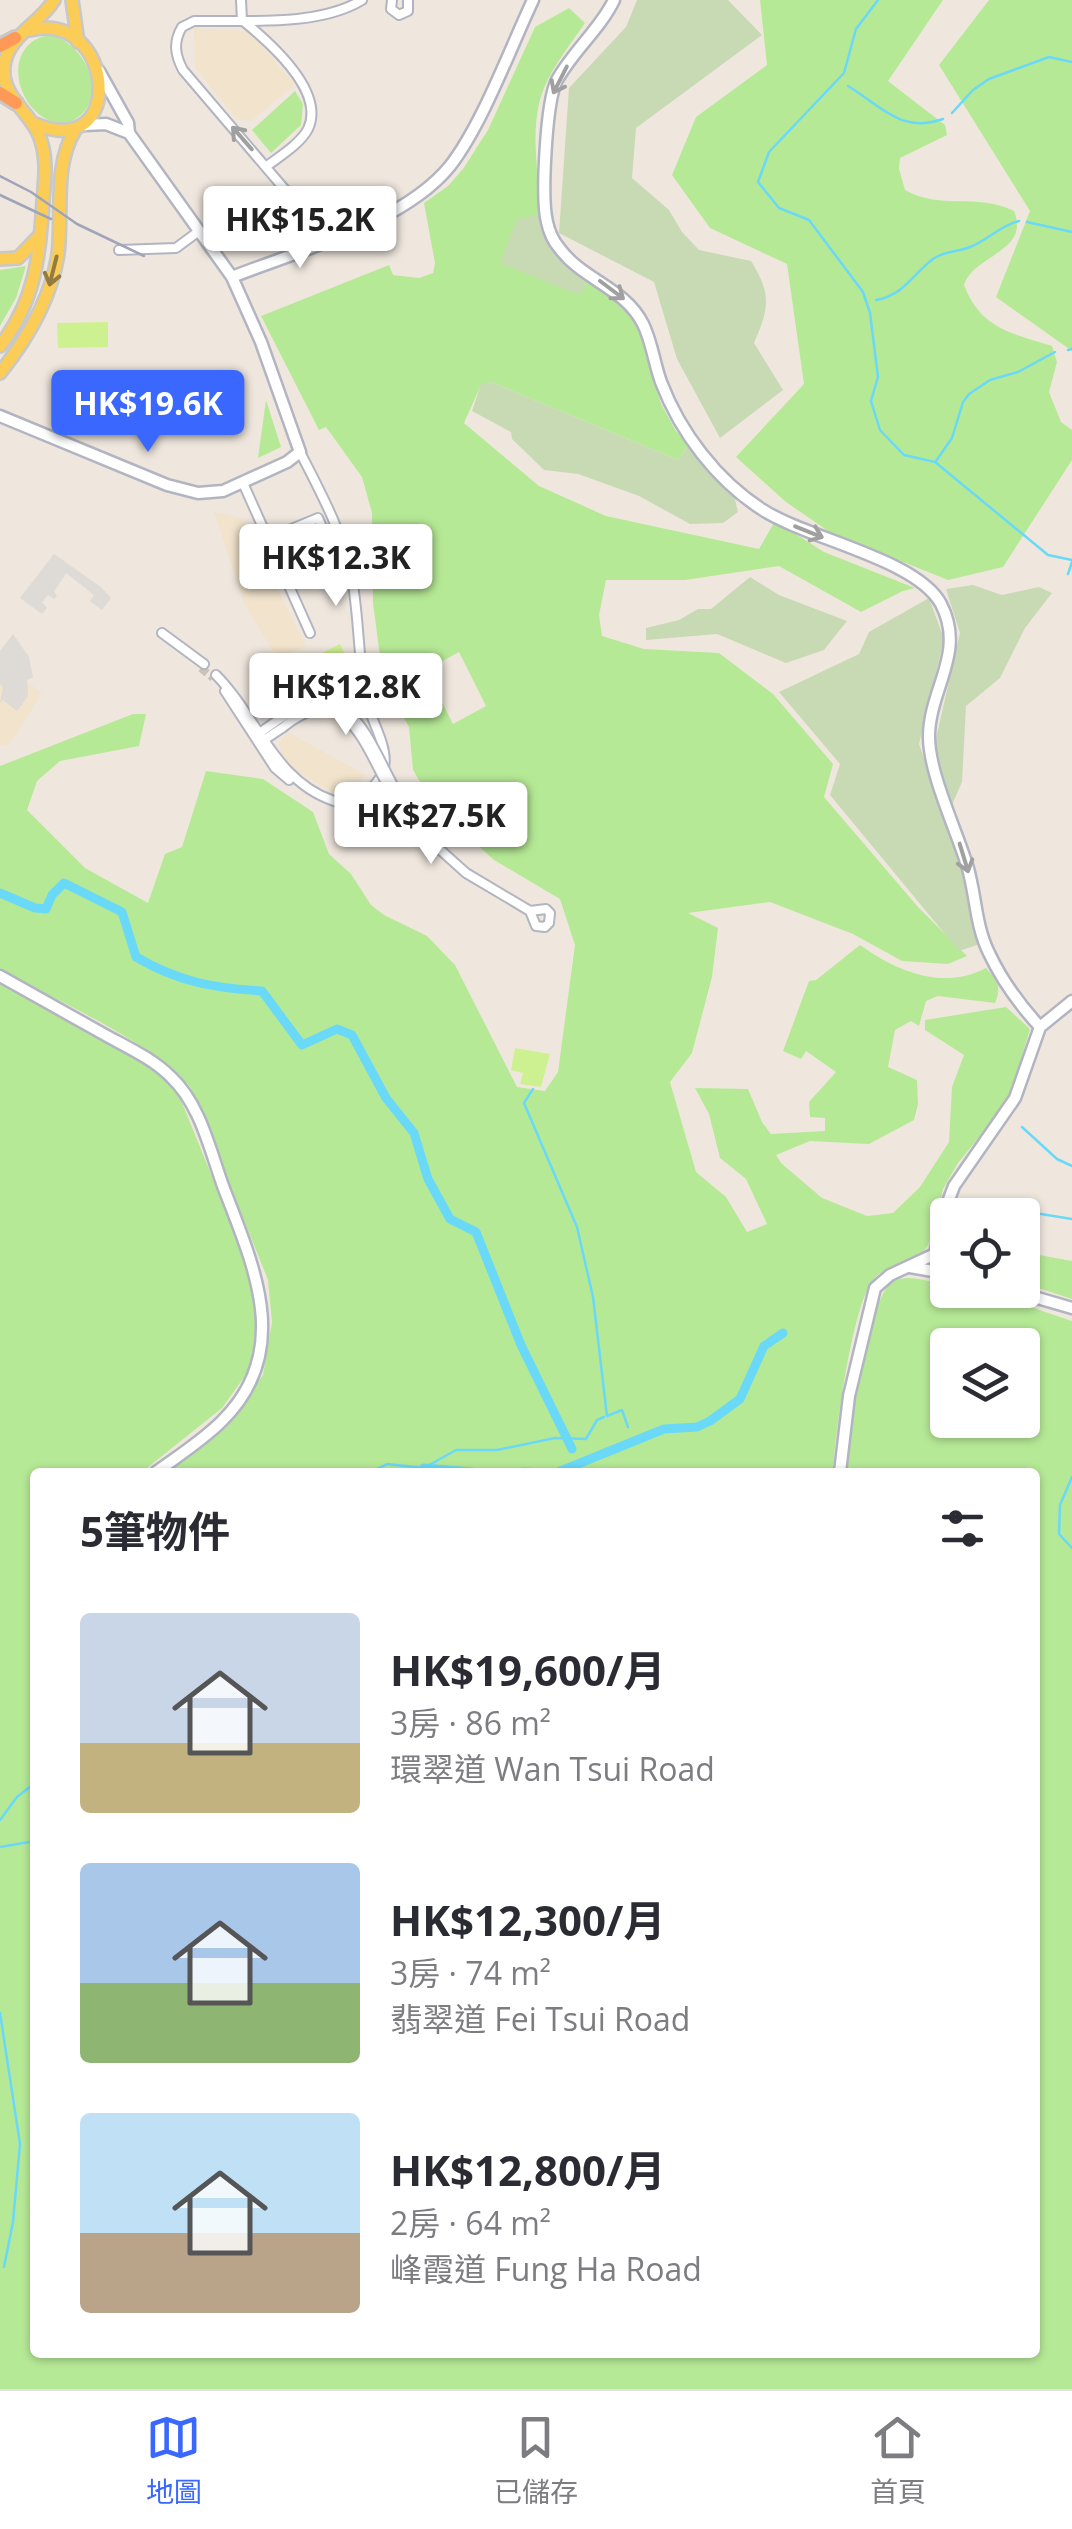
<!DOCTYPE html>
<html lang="zh-TW">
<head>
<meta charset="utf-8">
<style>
	body { margin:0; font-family:"Open Sans","Noto Sans TC",sans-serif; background:#f7f7f7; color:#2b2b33; height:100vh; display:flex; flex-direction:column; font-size:38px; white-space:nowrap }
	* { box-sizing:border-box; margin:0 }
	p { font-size:32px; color:#7c7c81 }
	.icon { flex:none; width:55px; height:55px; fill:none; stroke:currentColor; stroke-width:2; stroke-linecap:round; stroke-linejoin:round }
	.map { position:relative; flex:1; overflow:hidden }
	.sheet { position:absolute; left:30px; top:1468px; width:1010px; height:890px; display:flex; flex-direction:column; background:#fff; border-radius:10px; box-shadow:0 2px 8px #0004 }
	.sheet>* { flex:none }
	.controls { position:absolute; left:930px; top:1198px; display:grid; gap:20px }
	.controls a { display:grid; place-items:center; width:110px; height:110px; border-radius:10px; background:#fff; box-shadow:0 2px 8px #0004; font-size:50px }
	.price { position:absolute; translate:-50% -85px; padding:0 22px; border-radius:10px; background:#fff; color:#222; font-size:32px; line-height:65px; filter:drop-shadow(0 2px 5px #0008) }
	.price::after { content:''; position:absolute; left:50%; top:60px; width:30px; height:22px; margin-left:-15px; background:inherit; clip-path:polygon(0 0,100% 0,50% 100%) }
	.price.selected { background:#3a68ff; color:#fff }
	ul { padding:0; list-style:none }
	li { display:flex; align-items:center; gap:30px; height:250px; padding:0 50px }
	li span { display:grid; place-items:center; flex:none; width:280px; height:200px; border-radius:10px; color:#555 }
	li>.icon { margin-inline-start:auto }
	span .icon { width:120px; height:120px; fill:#fffc; stroke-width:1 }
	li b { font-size:42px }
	h2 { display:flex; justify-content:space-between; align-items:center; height:120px; padding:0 50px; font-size:42px }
	.tab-bar { display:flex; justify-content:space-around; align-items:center; height:140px; border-top:2px solid #e1e1e2; background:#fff; font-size:28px; color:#7c7c81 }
	.tab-bar a { display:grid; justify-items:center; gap:5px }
	.tab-bar .selected { color:#3a68ff }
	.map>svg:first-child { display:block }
	.education { fill:#f1e3cc }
	.green { fill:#b6e996; fill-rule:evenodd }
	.cemetery { fill:#c8dab3 }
	.pitch { fill:#cdf191 }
	.plaza { fill:#dedad5 }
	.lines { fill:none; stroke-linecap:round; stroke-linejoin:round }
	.stream { stroke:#6ad9f8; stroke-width:2.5 }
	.canal { stroke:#6ad9f8; stroke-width:9 }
	.street-tunnel { stroke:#c8c2ba; stroke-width:8; stroke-dasharray:8 4; stroke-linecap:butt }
	.street-casing { stroke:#b2b5c1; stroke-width:12 }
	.secondary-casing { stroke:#b2b5c1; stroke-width:15 }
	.primary-casing { stroke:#c8c8c8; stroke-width:16 }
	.highway-casing { stroke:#c8c8c8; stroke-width:18 }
	.street { stroke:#fff; stroke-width:8 }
	.secondary { stroke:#fff; stroke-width:10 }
	.primary { stroke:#fbcd56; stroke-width:11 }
	.highway { stroke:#ff9958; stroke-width:12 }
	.rail { stroke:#a0a4b8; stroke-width:2.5 }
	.street-bridge-casing { stroke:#b2b5c1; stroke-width:12; stroke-linecap:butt }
	.street-bridge { stroke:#fff; stroke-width:8 }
	.oneway { stroke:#a0a0a0 }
	.oneway2 { stroke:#947c41 }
</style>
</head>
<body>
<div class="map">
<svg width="1072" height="2389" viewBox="0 0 1072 2389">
	<rect width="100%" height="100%" fill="#efe7de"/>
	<path class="education" d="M194,28L249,31L295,85L251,121L236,118L195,68Z
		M214,512L242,518L306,646L278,660L244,603Z
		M0,662L42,693L10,744L0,746Z
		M287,732L366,775L345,794L333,793L298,772L283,758L279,744Z"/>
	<path class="green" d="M760,0H943L888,81L945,125L947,135L900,158L899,169L905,190C943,211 974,192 1014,211C1031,252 973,255 964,285C981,329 1011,333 1052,346L1057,362L1049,392L1061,422L1072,430V460L1003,567L948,580L831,533L786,502L736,457L804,384L787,264L710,228L672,175L696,117L767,65Z
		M989,0H1072V351L996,297L1030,211L939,65Z
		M569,8L585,23C568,48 546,74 539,104C531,139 539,179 541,214L500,263L589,277L617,297L641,328L661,404L676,431L689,444L678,460L491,382L481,385L464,423L539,486L606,516L759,549L775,521L824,552L915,588L903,591L861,612L779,566L685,580H606L599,615L602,636L644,649L719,653L773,694L833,764L824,797L918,907L967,956L948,964L902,961L853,934L770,902L688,913L718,928L712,977L692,1053L670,1082L696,1172L726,1197L747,1232L767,1224L746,1179L720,1158L709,1114L695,1088L748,1089L762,1122L771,1134L825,1131V1118L810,1117L809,1102L836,1072L806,1051L801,1059L783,1051L809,981L816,980L860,945C896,971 943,991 986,968C997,980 1002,987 995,1003L938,996L926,1001L919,1026L911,1021L895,1030L888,1067L917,1080L918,1104L914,1120L869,1144L810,1141L776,1155L781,1163L822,1198L867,1216L893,1213L920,1187L949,1142L952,1087L964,1055L925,1030V1020L1006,1007L1030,1029L1009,1100L958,1163L943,1189L932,1238L917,1262C900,1264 885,1266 874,1279C852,1303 835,1436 833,1472H164L232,1417L263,1375L272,1322L268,1280L191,1088C152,1042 56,1000 0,970V766L133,714H146L139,746L60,761L37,781L27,810L85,868L148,903L165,854L182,847L206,771L263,779L313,812L329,854L351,874L371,905L384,915L427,936L455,965L517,1087L545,1091L558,1072L575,945L560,899L494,860L435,807L413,770L409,727L383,679L373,603L372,513L362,477L326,427L319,430L261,316L389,265L393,275L419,278L433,273L435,263L424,203L448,186L463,169L488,130L535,27ZM459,652L486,706L453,724L426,670Z
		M53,35C92,50 113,108 63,125C11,116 0,38 53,35Z
		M295,91L303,104L301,125L271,153L252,130Z
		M26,266L16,298L0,326V270Z
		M266,400L281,447L258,458Z
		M0,983C49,1005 145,1055 179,1095L255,1283L258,1322L250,1369L222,1408L142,1472H35V2352H1035V1472H847C849,1438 866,1296 894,1281C909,1273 932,1283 947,1285L948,1290H981L1072,1321V2389H0ZM948,1345H1022V1420H948Z
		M1023,1252L1072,1261V1299L1023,1283Z"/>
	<path class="cemetery" d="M637,0H728L762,35L636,128L632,178L669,210L682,232L699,250L751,261C772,294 769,309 754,343L783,390L720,438L677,359L654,282L559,233L569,88L626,27Z
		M541,214L556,252L589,277L582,293H574L500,263L517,219Z
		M491,382L678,460L689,444L733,491L738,512L723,523L690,524L639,496L578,474L544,470L512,439L511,432L472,411L481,384Z
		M750,577L779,595L847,621L824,650L786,663L717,634L646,640V628L679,620L698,609H711Z
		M973,585L1002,595L1039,587L1052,593L1025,628L1000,678L966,706L962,782L951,807L935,743L960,633L946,589Z
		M929,598L944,639L919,744L964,874L980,944L959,951L830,795L840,764L779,692L859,654L869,632Z"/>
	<path class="pitch" d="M108,322V347L58,348L57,323Z
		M340,644L353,671L310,692L298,665Z
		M515,1048L550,1054L541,1087L520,1084L523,1073L511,1070Z"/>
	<path class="plaza" d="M54,554L101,587L111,598L102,610L90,601L94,595L66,573L54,592L57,596L54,599L48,595L42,602L47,608L42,614L20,598Z
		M13,634L29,657L33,677L27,680L28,696L17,711L3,700L0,703L3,687L0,684V651Z"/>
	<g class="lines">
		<path class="stream" d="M878,0L856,29L844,73L769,152L758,182L779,208L809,220L863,292L870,313L878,377L871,401L880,430L904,455L935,462L1048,555L1072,560
			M848,86C881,106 901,134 943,119
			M952,113L973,90L989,79L1049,57L1072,62
			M1027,222L1072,232
			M876,300C903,296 913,274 933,259C944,251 958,252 970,247C988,240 1001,225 1019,221
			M1068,350L1072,349
			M936,461L952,438L963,402L969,394L990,380L1018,372L1055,352
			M1068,574L1072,562
			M533,1089L524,1103L577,1227L593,1297L607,1416L622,1410L628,1427
			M1022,1127L1057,1159L1072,1166
			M1002,1215L1016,1210L1072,1219
			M371,1472L387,1464L424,1468L456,1450H497L555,1438L586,1439L597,1420L604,1417
			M1072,1477L1060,1505L1059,1534L1072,1548
			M0,1820L17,1797L35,1783
			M0,1847L35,1841
			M0,2013L20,2144L13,2222L4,2267"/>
		<path class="canal" d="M0,893L35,908L46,909L52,895L64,883L122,912L136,957C179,982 213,988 262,991L302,1045L337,1029L352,1035L386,1098L414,1133L428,1179L450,1219L476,1232L521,1345L572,1449
			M424,1468L472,1472
			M523,1472H529
			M558,1472L664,1429L697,1427L710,1421L740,1399L764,1346L783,1333"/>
		<path class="street-tunnel" d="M201,668L213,678"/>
		<g class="street-casing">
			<path id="street" d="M241,0L242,20
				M392,0L391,9L399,15L408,11V0
				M242,20C268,41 326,91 308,129C300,144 280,156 267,166
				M327,239L183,70C175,55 173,42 182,27L194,21C245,20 318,27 362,0
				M119,250L176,248L199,231
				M243,483L310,633
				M267,539L318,518L322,527
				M162,633L204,664
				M216,675C257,716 274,781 334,801C344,805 354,803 362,796C408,764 371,732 365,693C358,655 359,617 352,579C344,535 320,491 300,452
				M225,691L275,768L289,780
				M258,734L278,720
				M261,742L282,728
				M391,792L436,846L466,873L530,911L546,909L550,913L549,923L545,927L536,926L530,911"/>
		</g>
		<g class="secondary-casing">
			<path id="secondary" d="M614,0C600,29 573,51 557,80C546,101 541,198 547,222C549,232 554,242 560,249C583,280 625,288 643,324C652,342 654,363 661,382C680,432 717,481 763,510C808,539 917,559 941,604C966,652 930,688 929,735C928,771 956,829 967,865C976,894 975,925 989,953C1002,981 1019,1004 1040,1027
				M85,125L106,124L129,133
				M232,277C300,250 404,223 450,166C482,125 510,49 533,0
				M0,416L167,485L198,493L223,491L287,462L300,452L261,342L232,277L129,133L128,123L99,71
				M0,976C36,996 71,1016 107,1036C129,1048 153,1059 171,1077C200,1104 210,1150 223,1186C253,1265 294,1350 222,1421C202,1441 178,1456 156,1472
				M935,1254L945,1210L954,1186L1015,1098L1040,1027L1072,1001
				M910,1267L933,1271L939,1268L948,1272
				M1010,1290L1072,1308
				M840,1472L849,1396L875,1288L890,1275L935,1254"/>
		</g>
		<g class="primary-casing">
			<path id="primary" d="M72,0L78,42
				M30,30C115,9 128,165 33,123
				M0,259L18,258L40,235
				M0,346C35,302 40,255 43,201C45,178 48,155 38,133C27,110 1,95 4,66C8,35 40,24 54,0
				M0,373C28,338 51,299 58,254C63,214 53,166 75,130"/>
		</g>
		<g class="highway-casing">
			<path id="highway" d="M0,46L15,38
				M0,93L16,103"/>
		</g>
		<use href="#street" class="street"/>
		<use href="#secondary" class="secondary"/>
		<use href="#primary" class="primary"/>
		<use href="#highway" class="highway"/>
		<path class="rail" d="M0,176L31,192L77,224L144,256
			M0,195L51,219"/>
		<g class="street-bridge-casing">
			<path id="street-bridge" d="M278,720C348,671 366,736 395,789
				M282,728C345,676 364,744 391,792"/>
		</g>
		<use href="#street-bridge" class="street-bridge"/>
	</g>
	<defs><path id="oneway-shaft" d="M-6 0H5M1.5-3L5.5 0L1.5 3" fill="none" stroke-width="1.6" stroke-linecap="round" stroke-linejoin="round" transform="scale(2.5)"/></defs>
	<g class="oneway">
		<use href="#oneway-shaft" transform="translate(560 80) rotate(117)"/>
		<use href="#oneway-shaft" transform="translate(242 138) rotate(-131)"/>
		<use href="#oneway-shaft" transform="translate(612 290) rotate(37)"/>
		<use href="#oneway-shaft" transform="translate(809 532) rotate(22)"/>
		<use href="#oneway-shaft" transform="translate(964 858) rotate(73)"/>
	</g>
	<use class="oneway2" href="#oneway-shaft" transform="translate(53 271) rotate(104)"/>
</svg>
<div class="controls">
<a><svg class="icon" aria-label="locate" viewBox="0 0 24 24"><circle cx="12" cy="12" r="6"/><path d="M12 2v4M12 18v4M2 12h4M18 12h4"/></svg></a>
<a><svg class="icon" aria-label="layers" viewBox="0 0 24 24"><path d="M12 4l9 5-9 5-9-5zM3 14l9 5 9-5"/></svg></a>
</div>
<b class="price" style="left:300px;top:271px">HK$15.2K</b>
<b class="price selected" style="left:148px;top:455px">HK$19.6K</b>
<b class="price" style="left:336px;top:609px">HK$12.3K</b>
<b class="price" style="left:346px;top:738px">HK$12.8K</b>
<b class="price" style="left:431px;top:867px">HK$27.5K</b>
<section class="sheet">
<h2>5筆物件<svg class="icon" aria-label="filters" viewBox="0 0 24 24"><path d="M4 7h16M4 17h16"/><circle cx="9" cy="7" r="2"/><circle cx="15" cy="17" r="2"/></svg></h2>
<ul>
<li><span style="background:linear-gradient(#c9d6e8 65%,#c2b280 0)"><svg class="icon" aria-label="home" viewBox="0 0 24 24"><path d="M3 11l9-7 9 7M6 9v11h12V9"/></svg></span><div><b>HK$19,600/月</b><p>3房 · 86 m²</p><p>環翠道 Wan Tsui Road</p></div></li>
<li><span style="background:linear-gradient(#a9c7e8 60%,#8fb573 0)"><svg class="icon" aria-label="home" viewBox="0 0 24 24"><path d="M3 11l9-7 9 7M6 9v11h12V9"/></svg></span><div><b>HK$12,300/月</b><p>3房 · 74 m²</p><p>翡翠道 Fei Tsui Road</p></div></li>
<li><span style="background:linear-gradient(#bfe0f5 60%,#b9a48a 0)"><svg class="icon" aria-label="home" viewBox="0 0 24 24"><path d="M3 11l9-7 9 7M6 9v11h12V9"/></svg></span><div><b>HK$12,800/月</b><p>2房 · 64 m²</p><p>峰霞道 Fung Ha Road</p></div></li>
</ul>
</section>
</div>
<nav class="tab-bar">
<a class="selected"><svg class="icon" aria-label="map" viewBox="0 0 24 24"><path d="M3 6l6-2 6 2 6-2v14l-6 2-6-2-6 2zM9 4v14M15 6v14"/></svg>地圖</a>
<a><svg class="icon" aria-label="saved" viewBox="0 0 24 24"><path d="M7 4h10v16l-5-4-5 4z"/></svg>已儲存</a>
<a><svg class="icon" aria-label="home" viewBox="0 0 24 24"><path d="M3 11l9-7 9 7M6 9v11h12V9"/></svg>首頁</a>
</nav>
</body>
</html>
